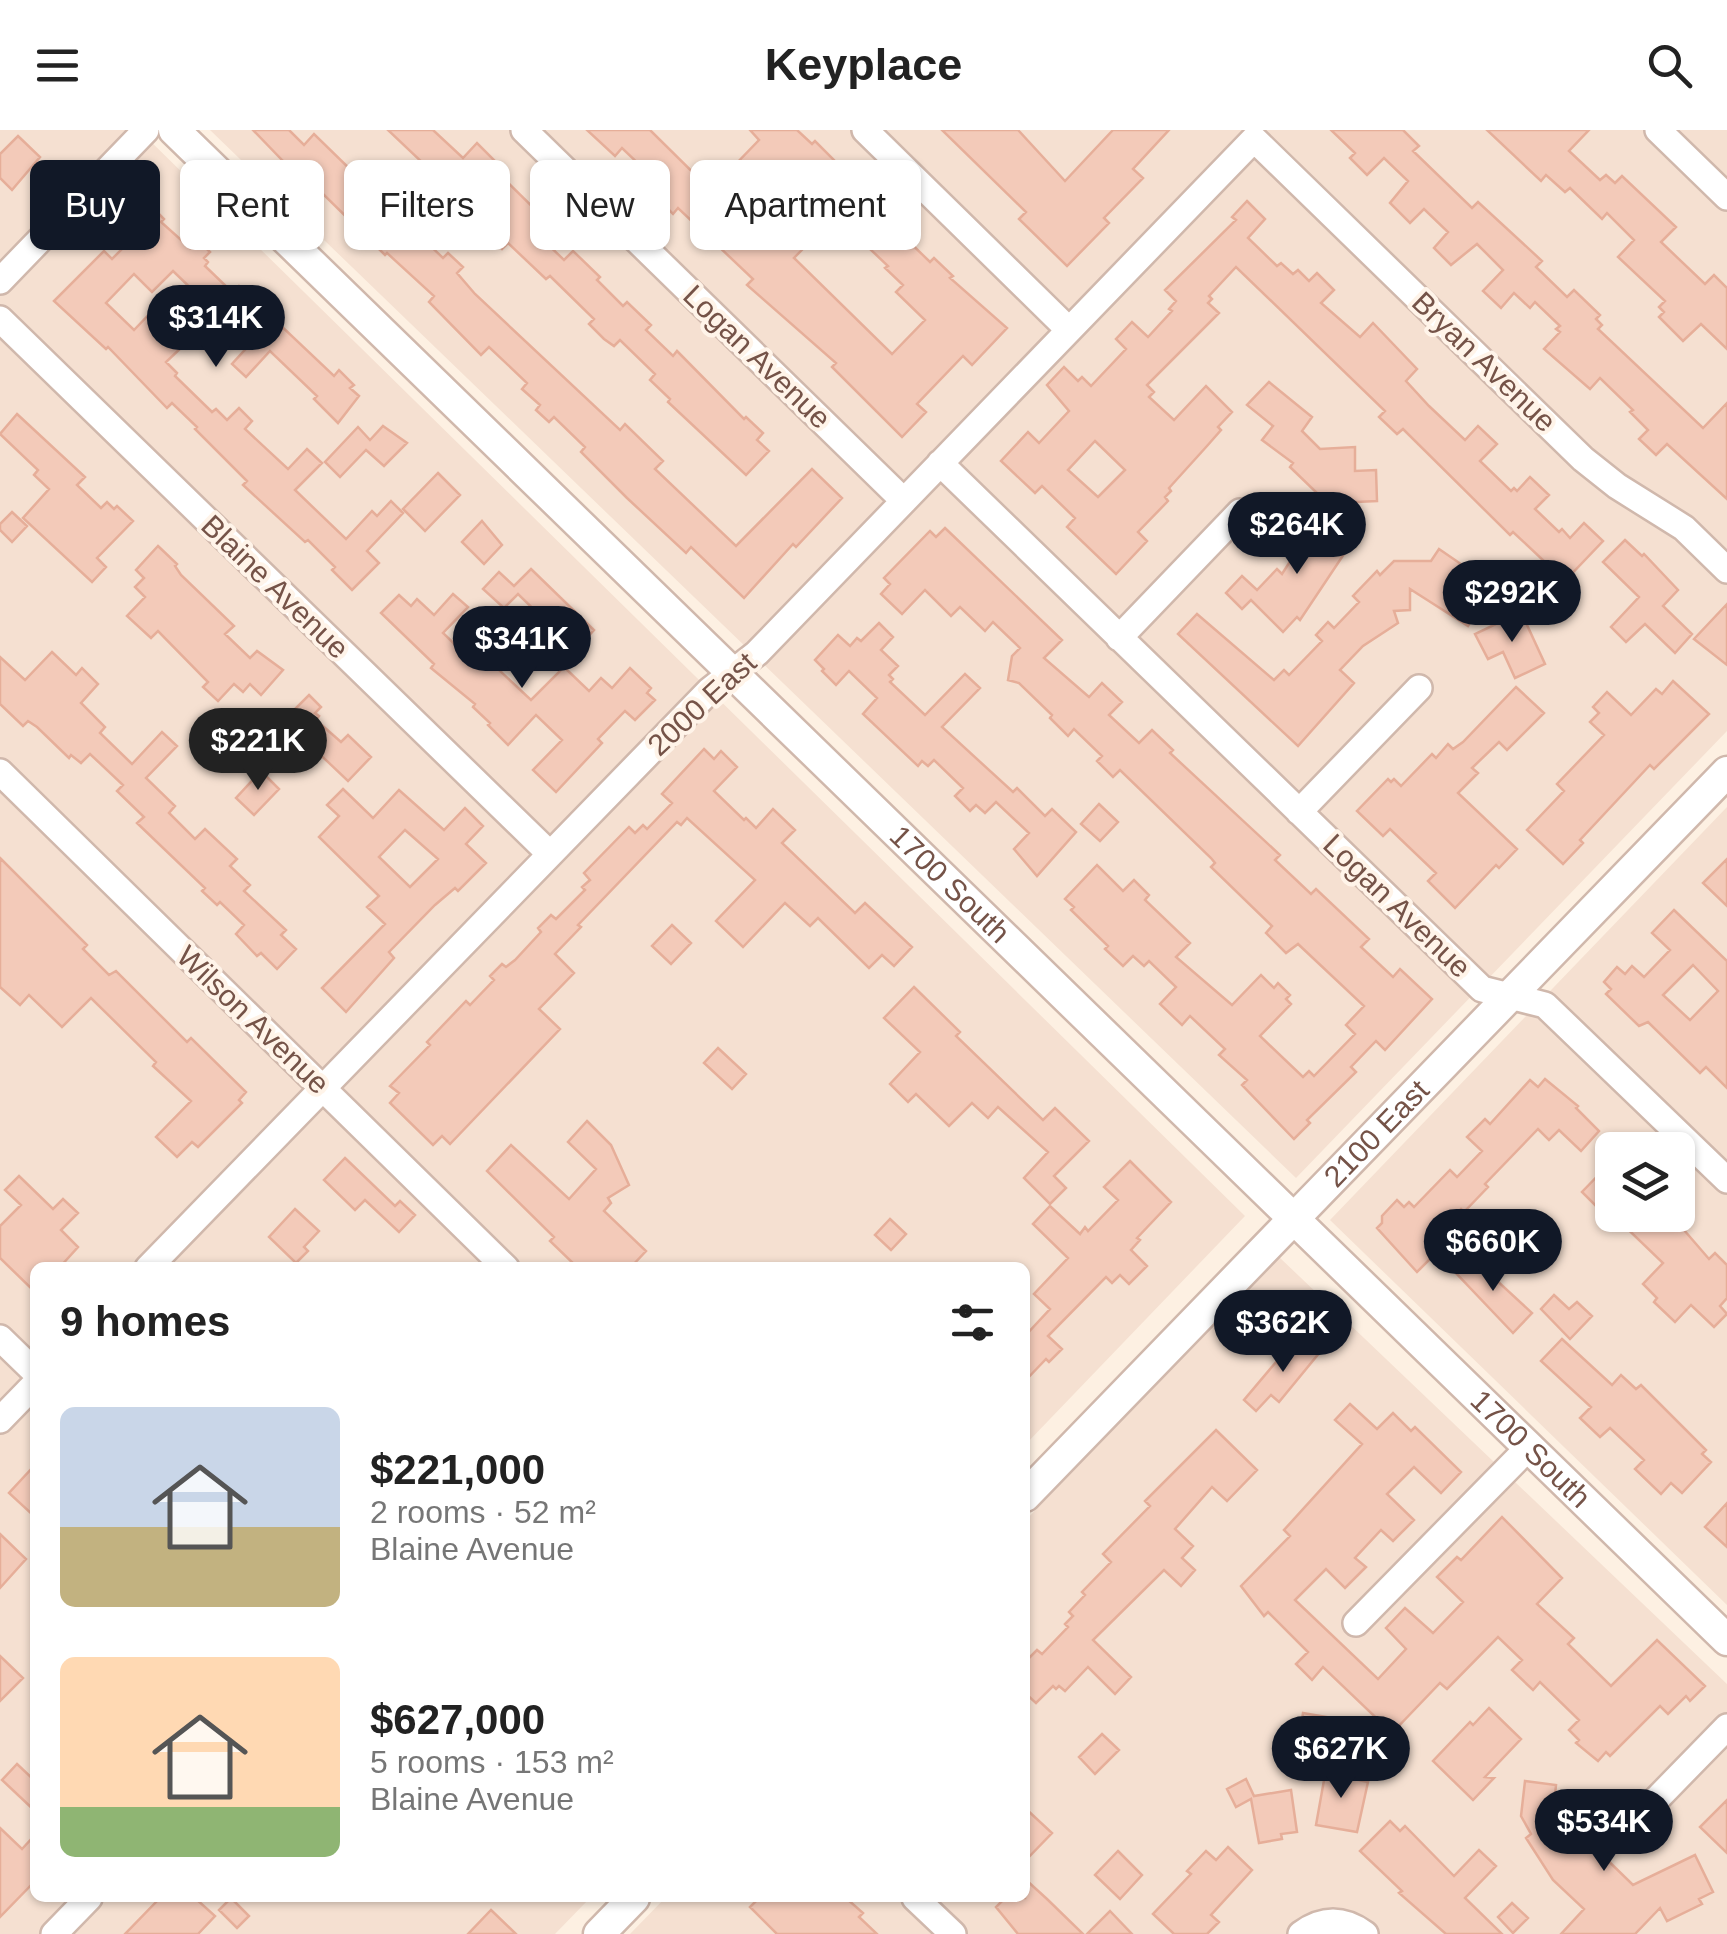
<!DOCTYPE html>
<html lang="en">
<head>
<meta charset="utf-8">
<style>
	body { margin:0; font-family:Helvetica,sans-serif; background:#f6f6f6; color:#222; height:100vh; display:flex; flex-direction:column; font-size:38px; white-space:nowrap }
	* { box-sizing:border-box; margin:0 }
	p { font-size:32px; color:#767676 }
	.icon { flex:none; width:55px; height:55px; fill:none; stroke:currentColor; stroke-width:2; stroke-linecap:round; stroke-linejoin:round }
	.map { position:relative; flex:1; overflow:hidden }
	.sheet { position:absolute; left:30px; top:1132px; width:1000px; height:640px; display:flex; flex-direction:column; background:#fff; border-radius:15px; box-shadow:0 2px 8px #0004 }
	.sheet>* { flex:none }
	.banner { position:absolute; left:30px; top:30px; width:1000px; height:90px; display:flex; gap:20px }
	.buttons { position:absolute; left:1595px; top:1002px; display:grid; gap:20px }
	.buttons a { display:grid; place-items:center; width:100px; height:100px; border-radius:15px; background:#fff; box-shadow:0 2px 8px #0004; font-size:50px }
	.price { position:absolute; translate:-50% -85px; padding:0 22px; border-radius:35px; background:#111827; color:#fff; font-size:32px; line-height:65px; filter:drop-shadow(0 2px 5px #0008) }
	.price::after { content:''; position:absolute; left:50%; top:60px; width:30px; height:22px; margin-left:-15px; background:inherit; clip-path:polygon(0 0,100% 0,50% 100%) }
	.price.active { background:#222; color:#fff }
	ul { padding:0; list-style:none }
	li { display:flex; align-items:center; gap:30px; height:250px; padding:0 30px }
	li span { display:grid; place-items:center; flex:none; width:280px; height:200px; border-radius:15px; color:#555 }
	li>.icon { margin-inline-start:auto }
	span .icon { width:120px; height:120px; fill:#fffc; stroke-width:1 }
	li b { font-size:42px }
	h2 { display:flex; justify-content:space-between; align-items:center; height:120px; padding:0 30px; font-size:42px }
	.pill { padding:0 35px; border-radius:15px; background:#fff; box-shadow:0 2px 8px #0004; font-size:35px; line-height:90px }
	.pill.active { background:#111827; color:#fff }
	header { display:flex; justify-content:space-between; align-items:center; height:130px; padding:0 30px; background:#fff; font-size:45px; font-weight:700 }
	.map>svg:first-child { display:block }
	.residential { fill:#f5e0d1; fill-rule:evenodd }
	.building { fill:#f3cab9; stroke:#e6ae99; stroke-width:2.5; fill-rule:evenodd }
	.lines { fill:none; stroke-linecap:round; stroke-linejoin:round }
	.minor-casing { stroke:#d0b8ac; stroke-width:30 }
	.tertiary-casing { stroke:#d0b8ac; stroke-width:35 }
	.minor { stroke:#fff; stroke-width:25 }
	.tertiary { stroke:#fff; stroke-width:30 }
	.labels { text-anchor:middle; stroke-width:8; stroke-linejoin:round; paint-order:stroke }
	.street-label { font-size:30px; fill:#755348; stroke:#fff4e9 }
</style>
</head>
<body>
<header><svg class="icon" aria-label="menu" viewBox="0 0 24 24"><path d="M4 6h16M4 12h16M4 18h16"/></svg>Keyplace<svg class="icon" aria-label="search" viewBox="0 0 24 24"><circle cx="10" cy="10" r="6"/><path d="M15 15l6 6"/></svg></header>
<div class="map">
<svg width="1727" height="1804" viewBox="0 0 1727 1804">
	<rect width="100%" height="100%" fill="#fdf0e2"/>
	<path class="residential" d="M0,0H139L1245,1086L1025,1315V1138H35V1768H590L555,1804H0Z
		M210,0H1727V601L1296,1048Z
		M1727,677V1475L1330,1090ZM1612,1020H1678V1085H1612Z
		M1278,1126L1727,1554V1804H630L665,1768H1025V1391Z"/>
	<path class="building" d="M253,0H289L304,15L314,4L398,86L407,77L426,96L418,104L443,128L448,123L463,137L457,143L475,164L620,300L625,294L663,331L655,339L736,416L812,339L842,368L796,417L793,414L744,468L691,417L686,423L627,368L581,322L585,317L554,287L549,292L536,280L540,275L522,259L527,253L489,217L481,225L429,172L434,166L387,123L385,125L315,56L311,60Z
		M388,0H433L463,28L477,13L494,30L490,35L548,92L537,104L564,130L573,121L600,147L597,150L623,176L627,172L651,195L646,200L673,226L677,221L744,289L746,287L763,303L757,310L769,321L746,345L668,272L670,269L650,250L655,244L620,210L614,216L604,209L589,194L594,189L550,146L546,149L508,113L502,119L477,96L483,90Z
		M587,0H650L742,91L765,68L793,95L820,68L791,41L765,67L734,36L759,10L750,0H797L812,14L815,11L839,35L836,39L870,74L873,71L896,92L893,96L930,132L934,128L953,146L950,148L1007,198L972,235L963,226L917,274L926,282L902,307L832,237L836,233L747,155L753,149L678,78L673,84L653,64L661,55L622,18L615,26ZM835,86L888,136L885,138L903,155L896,162L925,190L892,224L794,128Z
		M942,0H1018L1065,51L1113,0H1169L1133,39L1143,48L1104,88L1109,93L1067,136L1019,89L1026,82Z
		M1331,0H1403L1419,16L1413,21L1472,78L1478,72L1542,131L1536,137L1567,167L1574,160L1600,185L1596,189L1602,195L1598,199L1703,298L1727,273V369L1667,314L1656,325L1639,309L1648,300L1630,282L1633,280L1600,248L1590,259L1544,219L1560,202L1556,199L1560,196L1535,172L1530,178L1514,163L1501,178L1483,161L1503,140L1477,114L1451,135L1434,118L1448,102L1424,79L1410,93L1390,73L1408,51L1384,28L1367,45L1350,28L1355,23Z
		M1487,0H1589L1569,21L1600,50L1606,45L1615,53L1622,46L1676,97L1661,112L1705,154L1714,145L1727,158V219L1701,194L1683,211L1659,187L1664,182L1659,177L1665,171L1618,127L1634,110L1607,83L1602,89L1570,58L1565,62L1546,45L1541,51Z
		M18,6L40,27L12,60L0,48V24Z
		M1247,71L1265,89L1248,108L1277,136L1281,133L1293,144L1298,140L1309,151L1317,143L1334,160L1321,173L1360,207L1373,193L1417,239L1406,251L1429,276L1465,310L1478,296L1497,314L1480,331L1511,361L1514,358L1517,361L1530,347L1549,365L1535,379L1559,402L1562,399L1570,408L1584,393L1603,411L1561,455L1540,435L1544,431L1513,402L1510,405L1403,299L1397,304L1379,287L1385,281L1236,137L1209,166L1212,169L1208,173L1219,183L1147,255L1154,262L1149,267L1174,290L1206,256L1232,282L1218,297L1221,300L1207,316L1169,358L1171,361L1165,367L1168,371L1138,402L1147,411L1116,444L1067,397L1075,388L1042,356L1035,363L1001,331L1028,302L1039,313L1069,281L1047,255L1064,237L1078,251L1082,247L1091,256L1126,219L1116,209L1132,192L1148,207L1172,181L1169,179L1176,171L1165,160L1236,90L1232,87ZM1095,311L1125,340L1098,367L1068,340Z
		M149,74L164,89L161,92L190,118L198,110L210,122L204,128L208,132L205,136L233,163L239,156L334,246L339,240L354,255L350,258L359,266L338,293L314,269L317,266L270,221L246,247L232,234L252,212L220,181L166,232L177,243L175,246L212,282L216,279L227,290L239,278L252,291L245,299L288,339L307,319L322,333L295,360L346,409L372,381L377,386L391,371L403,383L367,421L379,433L352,460L332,440L335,437L308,410L305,412L243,355L247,351L195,299L197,297L172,273L167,278L108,217L106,219L54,171L104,121L112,129L135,106L127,97ZM173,141L200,167L177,191L159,174L134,200L106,173L134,144L152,162Z
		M1269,252L1312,287L1302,301L1320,319L1355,317V341L1376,340L1377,371L1335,373L1340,365L1320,366L1290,337L1293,333L1262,310L1273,296L1247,275Z
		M17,284L85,347L77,355L101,378L107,372L114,379L117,376L133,391L97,428L106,437L92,452L23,388L49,359L34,345L38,340L0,304Z
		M383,296L407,313L384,336L366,320L340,347L325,332L358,297L370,310Z
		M438,343L460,365L425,401L403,379Z
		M12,382L27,396L12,412L0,400V394Z
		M1326,386L1356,406L1300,490L1297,487L1283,502L1251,470L1242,479L1226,463L1242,446L1257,460L1277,439L1282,444L1307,405L1311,408Z
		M482,391L502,415L484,434L462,412Z
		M945,398L1062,510L1044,528L1089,567L1102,553L1122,572L1109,585L1139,613L1152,600L1173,620L1170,623L1280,725L1275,730L1311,764L1316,759L1369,809L1361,817L1393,847L1400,839L1432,869L1385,920L1376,911L1351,937L1356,942L1307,990L1310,993L1294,1009L1242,955L1247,950L1219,925L1225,919L1190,886L1182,895L1160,874L1176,857L1149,831L1144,836L1133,826L1123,836L1105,819L1108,816L1071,780L1074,777L1065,769L1097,735L1123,761L1134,750L1149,765L1145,770L1190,813L1176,827L1232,875L1261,845L1274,858L1278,853L1290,865L1286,869L1291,874L1260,906L1303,947L1309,941L1314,946L1355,904L1346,895L1364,876L1298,814L1286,823L1266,803L1272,796L1211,737L1215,733L1211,728L1120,640L1113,647L1097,631L1102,626L1074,599L1068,606L1050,588L1052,585L1019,553L1008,550L1012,526L1020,518L993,492L985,501L960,477L951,486L925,460L902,484L881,464L890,454L884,448L930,401L936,407Z
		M1625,410L1642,426L1644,424L1678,460L1663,476L1692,504L1675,523L1645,494L1626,512L1611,497L1639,467L1603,432Z
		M158,416L177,434L175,436L181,445L234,496L225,504L250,528L257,521L283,540L261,565L250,554L243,562L234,554L218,571L203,557L208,552L158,501L151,508L127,486L145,467L135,457L144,448L136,440Z
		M1439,419L1493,456L1468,496L1410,459V480L1394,481L1398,493L1363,516L1340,540L1354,553L1298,616L1178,504L1197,484L1274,550L1284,540L1289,545L1322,511L1316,505L1328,492L1334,498L1359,472L1353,466L1377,441L1380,445L1394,431H1431Z
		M531,439L594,500L568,528L542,505L551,496L518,464L504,478L483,459L499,442L514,456Z
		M453,464L468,477L443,503L477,536L500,512L514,526L500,541L531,570L564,537L589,561L601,548L612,558L630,538L651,558L647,563L655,570L635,590L625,581L598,609L602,613L556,662L533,640L562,610L536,585L508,615L488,595L490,593L473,577L475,574L431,538L434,534L381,483L399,465L411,476L417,469L434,485Z
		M1727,474V535L1694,509Z
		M1521,482L1545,534L1515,548L1503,522L1488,529L1475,504Z
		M879,493L893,507L881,520L898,536L889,545L893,549L890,552L925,585L965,544L980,558L942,597L1013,662L1017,658L1045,686L1052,679L1076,702L1037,746L1014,719L1029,703L996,672L985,683L976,675L970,681L955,666L963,658L934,630L928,636L922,631L918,636L863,584L877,568L849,541L836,555L822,541L824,539L815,530L838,505L850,516L857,508L861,511Z
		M52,522L76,545L82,538L98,554L81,573L105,597L100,603L132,634L162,602L177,616L146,648L175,676L169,683L195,709L205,699L237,729L230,736L250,755L244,761L286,800L281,805L296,819L277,839L261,823L257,826L236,804L244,795L220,772L217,775L202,761L205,758L137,693L144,687L117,661L123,655L90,624L81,633L71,625L69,628L37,597L28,591L23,596L0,574V527L25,550Z
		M1673,551L1709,584L1654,639L1650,635L1580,710L1583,713L1563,734L1527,700L1564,661L1557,654L1604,605L1590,592L1599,583L1593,577L1607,562L1631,585L1656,559L1662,564Z
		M1516,557L1544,583L1507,620L1499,612L1472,638L1478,643L1458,663L1517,719L1499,738L1496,735L1455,778L1428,751L1436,743L1390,699L1383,706L1357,681L1388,649L1391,652L1394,649L1401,656L1432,624L1436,628L1448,614L1453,619L1463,612Z
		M309,565L321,577L315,583L319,586L316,590L341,612L348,605L371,627L348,651L307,612L303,617L280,594Z
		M704,619L714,629L721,621L737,637L714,661L744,690L746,688L756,698L773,679L795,700L782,713L855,783L865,773L912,817L894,836L882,825L869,838L818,788L810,796L785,773L743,817L716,791L755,750L687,688L681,695L677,692L578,795L581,797L555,824L574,843L539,879L560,899L450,1014L442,1006L433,1015L390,973L399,963L390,956L430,915L427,912L466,871L470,875L494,850L490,846L502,834L506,837L515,830L541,802L538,798L551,785L556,789L585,760L582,757L590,750L584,743L629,697L635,703L643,695L647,699L672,673L662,664Z
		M261,641L279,659L254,685L236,668Z
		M343,659L373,688L399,660L444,700L465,678L483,696L466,714L486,733L458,761L455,758L435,775L389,822L394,828L346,882L322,858L385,794L367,777L379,766L319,707L339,686L327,675ZM405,700L438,729L410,757L379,727Z
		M1099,674L1118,692L1100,711L1081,694Z
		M0,728L87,815L83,819L109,845L116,841L187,912L191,908L246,962L239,970L242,973L198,1017L192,1012L177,1027L156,1007L191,971L153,936L156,932L91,868L62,897L29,865L20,875L0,857Z
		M1727,729V776L1703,753Z
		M1674,780L1727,831V958L1706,937L1700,943L1648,892L1639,896L1606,864L1611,859L1604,852L1617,837L1625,844L1632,836L1644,847L1670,820L1652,803ZM1693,835L1718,861L1690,890L1663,865Z
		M672,795L691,813L671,834L652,816Z
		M914,857L960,902L956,906L1043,990L1055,978L1089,1011L1054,1046L1066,1058L1050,1074L1024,1048L1048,1022L998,977L988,988L972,973L949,996L916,964L908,972L890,954L920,922L884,888Z
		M718,918L746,944L732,959L704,933Z
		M1545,949L1578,976L1576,978L1599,1001L1581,1021L1559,1000L1549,1010L1538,999L1485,1054L1488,1057L1464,1082L1461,1079L1434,1107L1443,1116L1417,1142L1377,1098L1382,1093V1086L1397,1070L1404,1077L1409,1072L1414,1077L1450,1040L1457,1047L1482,1021L1467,1007L1485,989L1490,994L1530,950L1538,957Z
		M587,991L611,1015L629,1055L608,1068L611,1073L604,1081L646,1121L630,1138H578L550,1111L554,1107L487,1041L511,1015L569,1069L596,1039L568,1012Z
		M345,1028L395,1076L400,1071L415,1085L399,1102L365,1070L355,1080L324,1050Z
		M1130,1031L1171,1072L1137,1108L1140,1110L1131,1120L1147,1136L1129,1154L1120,1145L1112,1153L1106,1147L1048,1206L1062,1219L1049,1232L1046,1229L1025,1251V1206L1050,1179L1034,1164L1068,1128L1033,1094L1050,1076L1080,1104L1085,1097L1088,1101L1118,1070L1104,1057Z
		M1612,1031V1092L1582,1062Z
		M19,1046L53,1079L63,1069L78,1083L61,1100L78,1117L59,1138H35V1162L0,1128V1096L21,1075L5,1060Z
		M295,1079L319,1101L304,1117L308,1121L296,1133L269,1107Z
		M1613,1085H1671L1709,1129L1715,1123L1727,1135V1168L1720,1176L1727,1184L1714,1197L1691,1175L1675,1192L1654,1172L1657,1168L1643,1154L1663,1133Z
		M890,1089L906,1104L891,1120L875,1105Z
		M1468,1124L1532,1183L1513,1203L1453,1140Z
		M1554,1165L1569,1179L1577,1172L1592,1186L1570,1209L1541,1179Z
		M1305,1208L1320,1222L1279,1272L1271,1265L1256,1281L1244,1270L1276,1232L1279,1235Z
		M1562,1209L1612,1255L1621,1245L1636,1259L1641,1255L1706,1320L1702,1324L1711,1332L1682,1363L1671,1353L1661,1364L1635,1339L1644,1330L1610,1298L1600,1307L1580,1288L1591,1277L1541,1231Z
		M1350,1274L1377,1299L1393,1283L1411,1301L1415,1297L1461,1342L1441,1363L1414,1337L1387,1364L1414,1390L1393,1411L1381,1400L1355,1428L1366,1437L1345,1458L1326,1439L1295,1470L1378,1549L1406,1519L1386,1498L1405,1478L1433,1503L1463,1472L1437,1447L1457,1427L1461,1430L1502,1387L1562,1448L1537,1474L1574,1508L1568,1514L1611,1556L1657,1510L1705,1556L1690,1571L1686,1566L1668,1584L1660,1576L1610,1626L1606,1622L1598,1631L1576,1613L1579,1610L1569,1600L1579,1590L1540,1552L1533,1560L1512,1540L1522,1530L1498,1507L1447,1559L1440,1553L1392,1603L1323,1537L1312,1550L1296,1534L1308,1522L1268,1482L1264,1486L1241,1456L1290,1406L1284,1400L1362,1314L1335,1290Z
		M1216,1300L1257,1340L1227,1371L1212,1357L1175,1399L1193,1416L1182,1428L1195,1440L1181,1456L1164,1440L1093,1510L1131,1547L1115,1564L1088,1537L1065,1561L1059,1556L1056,1559L1053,1556L1036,1573L1025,1563V1532L1037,1520L1042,1524L1068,1497L1065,1494L1073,1486L1069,1482L1085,1465L1082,1462L1111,1432L1103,1424L1150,1376L1145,1371Z
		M35,1335V1387L9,1363Z
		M1727,1373V1417L1705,1397Z
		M0,1404L26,1429L0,1458Z
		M0,1526L23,1548L0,1571Z
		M1489,1578L1521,1609L1485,1647L1494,1648L1473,1670L1433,1631L1470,1592L1473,1595Z
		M1303,1583L1338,1589L1334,1616L1299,1610Z
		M1102,1604L1119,1620L1095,1644L1079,1627Z
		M17,1634L35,1651V1681L2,1650Z
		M1326,1639L1355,1644L1354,1649L1368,1652L1357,1702L1316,1695Z
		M1246,1649L1254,1666L1291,1660L1297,1702L1281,1704L1282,1709L1259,1713L1251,1669L1236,1677L1227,1659Z
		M1525,1651L1556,1655L1555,1665L1591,1721L1595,1718L1633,1755L1695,1725L1713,1762L1699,1769L1702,1774L1667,1791L1660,1778L1635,1804H1561L1584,1779L1553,1750L1526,1708L1531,1704L1521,1686Z
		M1727,1670V1723L1700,1697Z
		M1025,1678L1052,1703L1025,1731Z
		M1390,1691L1400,1701L1405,1696L1454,1746L1479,1720L1496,1736L1465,1768L1502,1804H1446L1399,1763L1402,1761L1360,1721Z
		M0,1698L22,1719L35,1705V1751L0,1787Z
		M1228,1717L1252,1740L1211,1785L1219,1792L1207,1804H1174L1153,1784L1191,1744L1187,1741L1206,1721L1216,1730Z
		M1118,1721L1142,1745L1120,1769L1095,1745Z
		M1025,1749L1047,1769L1083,1804H1018L996,1777L1005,1768H1025Z
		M160,1768H195L215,1786L198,1804H125Z
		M231,1768L249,1786L237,1798L219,1780Z
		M759,1768H846L863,1783L859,1787L877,1804H777L750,1777Z
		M1512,1773L1528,1788L1513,1803L1498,1787Z
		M491,1780L516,1804H468Z
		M1110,1781L1132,1804H1087Z"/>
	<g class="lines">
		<g class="minor-casing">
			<path id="minor" d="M524,0L904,371
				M865,0L1069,200
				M1658,0L1727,67
				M0,151L146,0
				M0,189L550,724
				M940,333L1482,859L1545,875L1727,1050
				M1119,508L1240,382
				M0,642L506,1138
				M1299,682L1419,558
				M148,1138L710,560L757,523L1254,9L1583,329L1617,356L1684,398L1727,440
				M0,1208L35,1242
				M0,1290L35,1254
				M1356,1493L1529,1317
				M1648,1678L1727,1597
				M915,1768L953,1804
				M54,1804L89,1768
				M1301,1804C1323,1788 1343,1788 1365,1804"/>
		</g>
		<g class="tertiary-casing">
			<g id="tertiary">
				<path id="s1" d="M174,0L1727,1510"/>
				<path id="s2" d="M1025,1366L1727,642"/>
				<path d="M599,1804L634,1768"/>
			</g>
		</g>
		<use href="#minor" class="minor"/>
		<use href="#tertiary" class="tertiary"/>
	</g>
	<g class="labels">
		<g class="street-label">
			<text transform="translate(757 227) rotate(44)" y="10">Logan Avenue</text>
			<text transform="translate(1484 232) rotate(44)" y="10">Bryan Avenue</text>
			<text transform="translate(275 457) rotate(44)" y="10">Blaine Avenue</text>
			<text transform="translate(702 574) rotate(-43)" y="10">2000 East</text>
			<text dy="10" stroke="none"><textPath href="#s1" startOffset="1082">1700 South</textPath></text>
			<text transform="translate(1397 776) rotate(44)" y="10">Logan Avenue</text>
			<text transform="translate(253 890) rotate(44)" y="10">Wilson Avenue</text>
			<text dy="10" stroke="none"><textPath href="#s2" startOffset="505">2100 East</textPath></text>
			<text dy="10" stroke="none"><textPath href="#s1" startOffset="1892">1700 South</textPath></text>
		</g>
	</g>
</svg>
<div class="buttons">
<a><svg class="icon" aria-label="layers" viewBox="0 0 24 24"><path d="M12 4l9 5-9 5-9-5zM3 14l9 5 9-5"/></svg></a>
</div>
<b class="price" style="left:216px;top:240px">$314K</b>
<b class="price" style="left:1297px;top:447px">$264K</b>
<b class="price" style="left:1512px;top:515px">$292K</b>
<b class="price" style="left:522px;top:561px">$341K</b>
<b class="price active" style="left:258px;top:663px">$221K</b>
<b class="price" style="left:1493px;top:1164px">$660K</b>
<b class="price" style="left:1283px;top:1245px">$362K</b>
<b class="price" style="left:1341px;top:1671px">$627K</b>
<b class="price" style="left:1604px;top:1744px">$534K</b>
<div class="banner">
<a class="pill active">Buy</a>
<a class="pill">Rent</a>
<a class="pill">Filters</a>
<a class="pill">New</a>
<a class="pill">Apartment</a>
</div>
<section class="sheet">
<h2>9 homes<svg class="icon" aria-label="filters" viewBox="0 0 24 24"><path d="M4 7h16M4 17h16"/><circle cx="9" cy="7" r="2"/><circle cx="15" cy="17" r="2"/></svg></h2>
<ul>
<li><span style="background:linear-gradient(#c9d6e8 60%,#c2b280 0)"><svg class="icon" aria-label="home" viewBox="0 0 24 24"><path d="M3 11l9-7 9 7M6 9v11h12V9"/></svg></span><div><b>$221,000</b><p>2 rooms · 52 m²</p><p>Blaine Avenue</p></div></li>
<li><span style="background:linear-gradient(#ffd9b3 75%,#8fb573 0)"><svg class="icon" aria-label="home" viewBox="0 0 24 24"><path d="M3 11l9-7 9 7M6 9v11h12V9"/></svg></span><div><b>$627,000</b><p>5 rooms · 153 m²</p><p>Blaine Avenue</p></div></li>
</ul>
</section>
</div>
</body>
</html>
